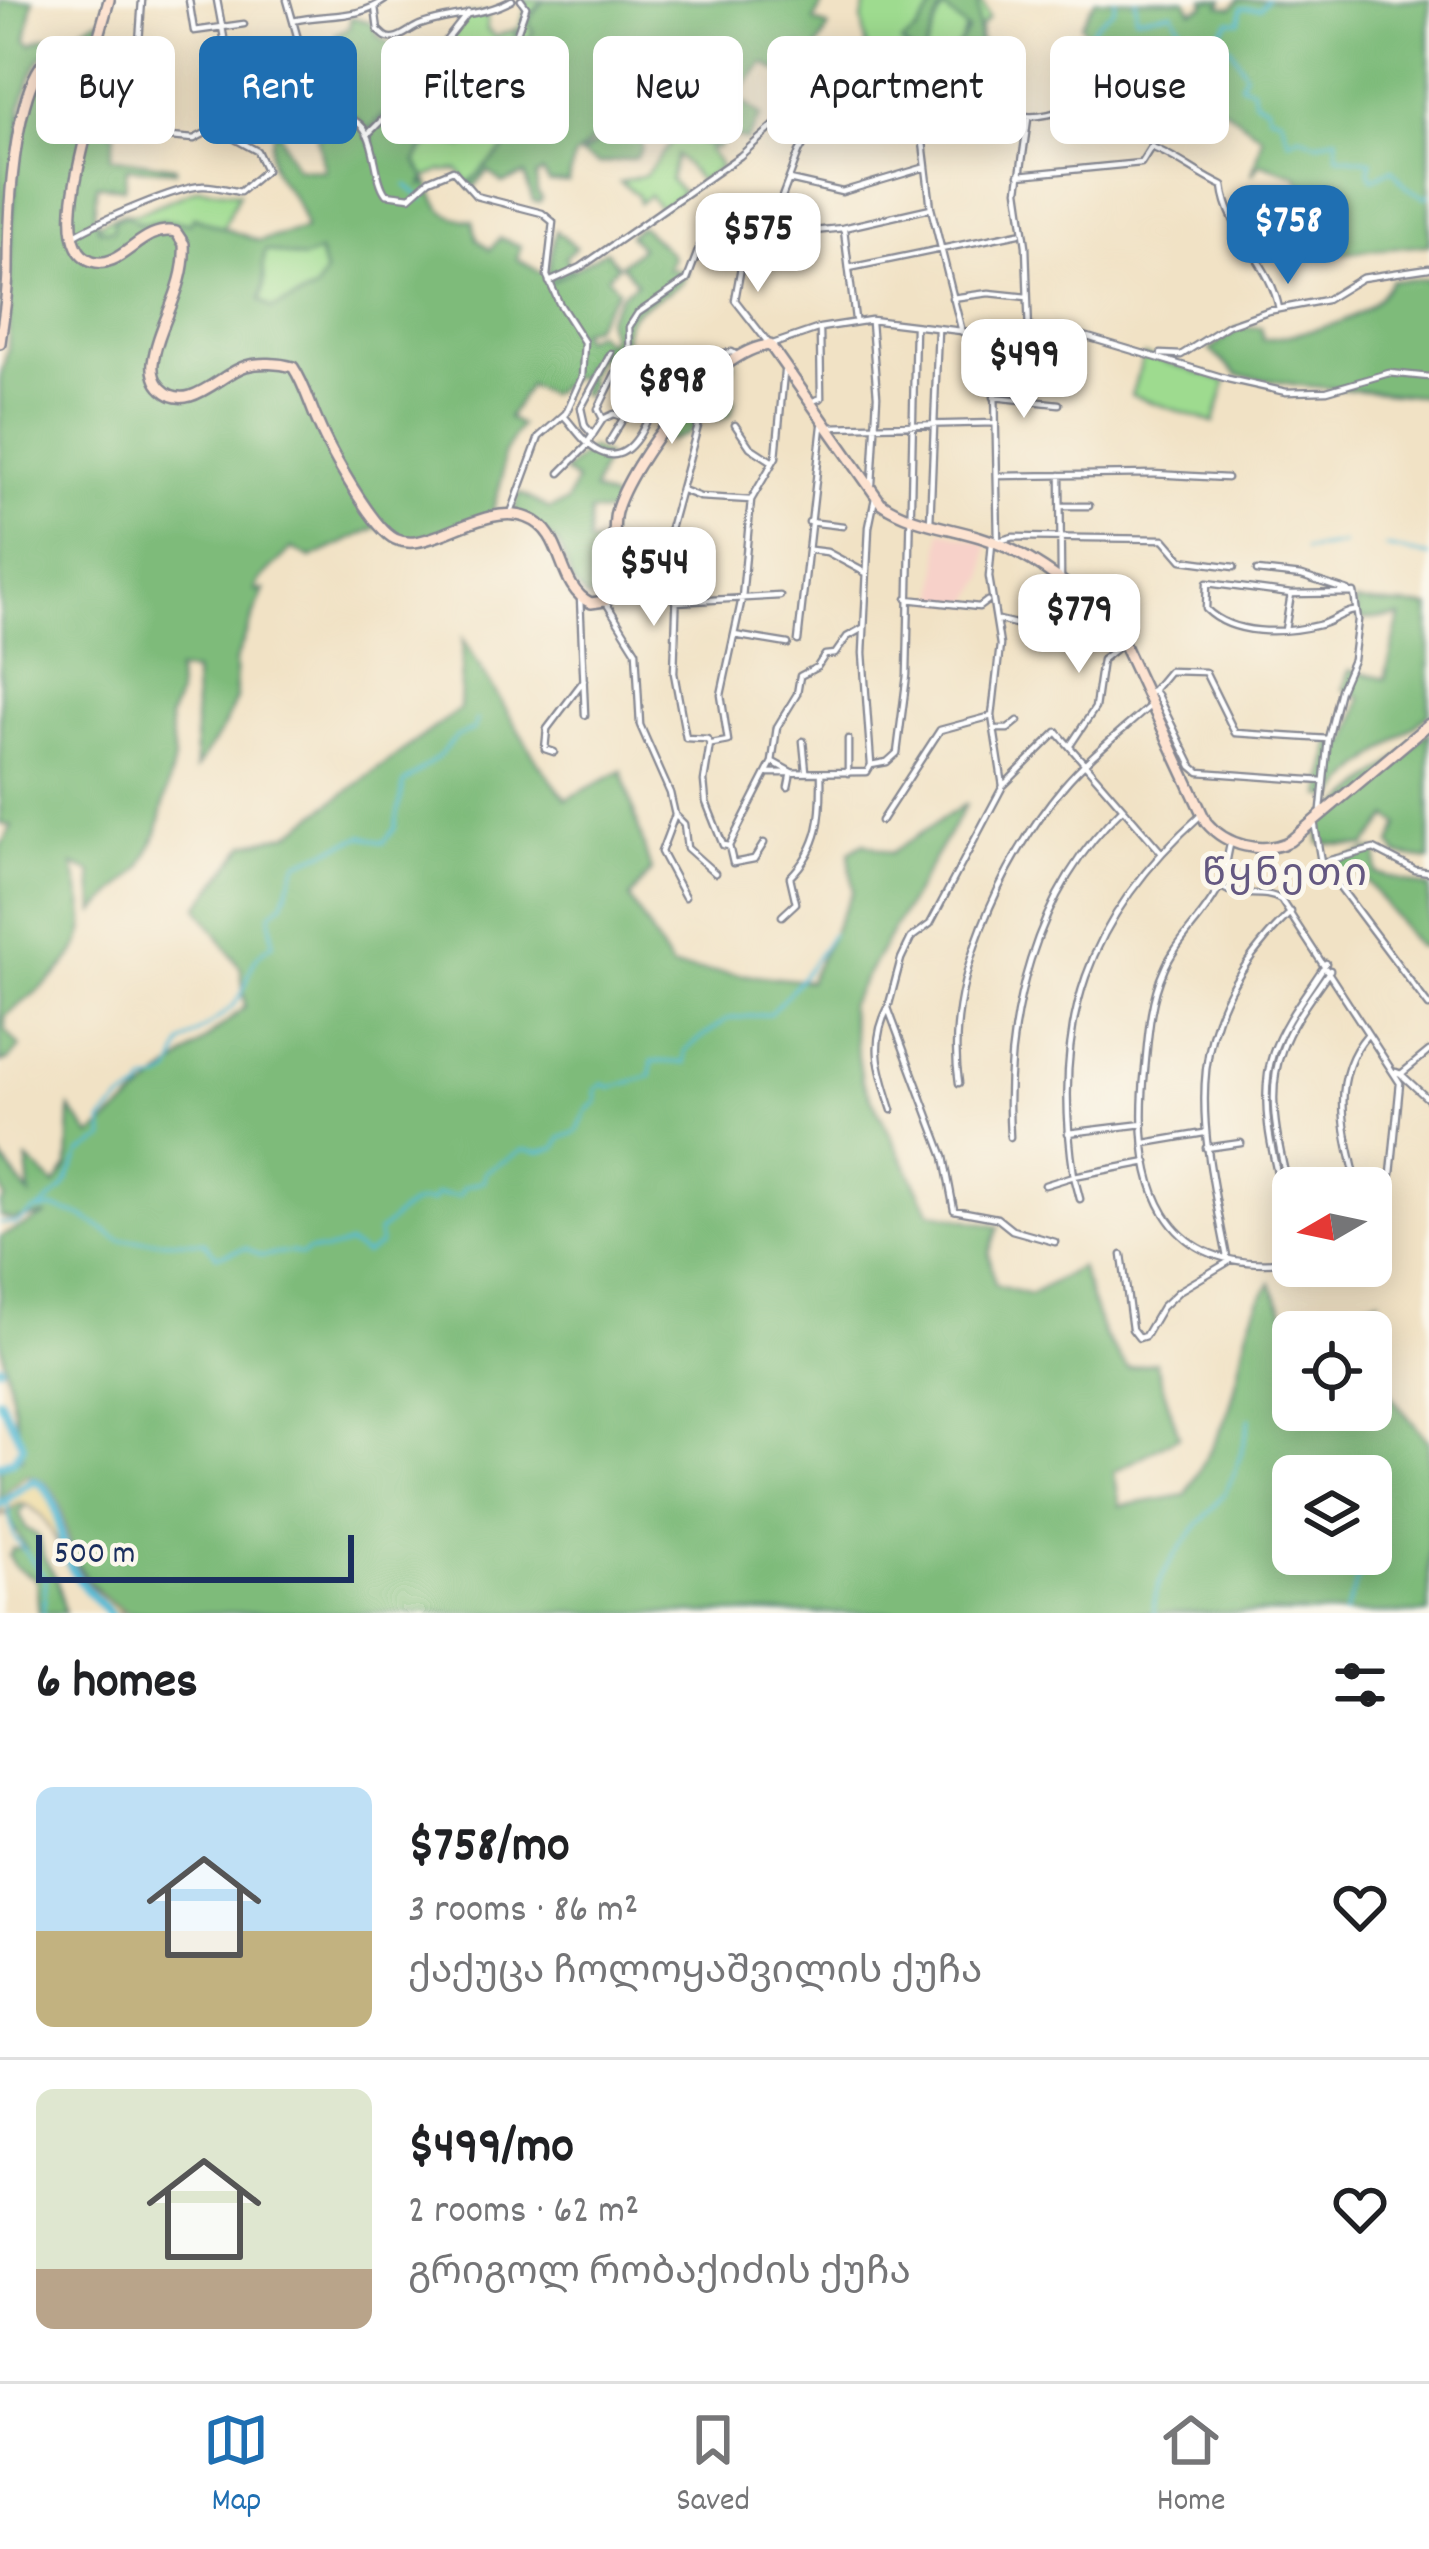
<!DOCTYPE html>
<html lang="en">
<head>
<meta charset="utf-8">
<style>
	body { margin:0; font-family:Dekko,"Noto Sans Georgian",sans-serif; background:#f6f6f6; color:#202124; height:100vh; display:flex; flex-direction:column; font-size:45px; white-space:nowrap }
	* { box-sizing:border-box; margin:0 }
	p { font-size:39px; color:#757577 }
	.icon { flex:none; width:66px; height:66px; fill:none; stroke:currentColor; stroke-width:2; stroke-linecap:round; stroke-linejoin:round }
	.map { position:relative; height:1613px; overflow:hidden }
	.drawer { display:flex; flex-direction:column; background:#fff; flex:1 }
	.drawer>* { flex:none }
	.banner { position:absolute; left:36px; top:36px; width:1359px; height:108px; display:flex; gap:24px }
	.needle { width:78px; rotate:261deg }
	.buttons { position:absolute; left:1272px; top:1167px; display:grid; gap:24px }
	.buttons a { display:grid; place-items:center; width:120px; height:120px; border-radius:18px; background:#fff; box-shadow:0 6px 30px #0003; font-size:60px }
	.scale { position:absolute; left:36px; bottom:30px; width:318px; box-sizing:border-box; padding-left:12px; border:6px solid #1b2f5e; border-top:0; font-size:33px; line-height:42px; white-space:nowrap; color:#1b2f5e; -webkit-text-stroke:9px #fbf7ec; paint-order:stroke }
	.price { position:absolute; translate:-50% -102px; padding:0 27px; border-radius:24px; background:#fff; color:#222; font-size:39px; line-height:78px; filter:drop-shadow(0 3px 6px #0008) }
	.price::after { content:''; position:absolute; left:50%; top:72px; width:36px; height:27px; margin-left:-18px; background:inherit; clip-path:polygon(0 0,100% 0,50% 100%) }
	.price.selected { background:#1f6fb2; color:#fff }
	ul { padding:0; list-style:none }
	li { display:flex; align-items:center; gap:36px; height:300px; padding:0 36px }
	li+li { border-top:3px solid #e0e0e0 }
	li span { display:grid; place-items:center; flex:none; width:336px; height:240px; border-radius:18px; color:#555 }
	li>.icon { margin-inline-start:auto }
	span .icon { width:144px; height:144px; fill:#fffc; stroke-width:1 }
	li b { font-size:51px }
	h2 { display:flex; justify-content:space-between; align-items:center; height:144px; padding:0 36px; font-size:51px }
	.tag { padding:0 42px; border-radius:18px; background:#fff; box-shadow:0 6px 30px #0003; font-size:42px; line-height:108px }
	.tag.selected { background:#1f6fb2; color:#fff }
	.menu { display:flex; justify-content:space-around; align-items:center; height:168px; border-top:3px solid #e0e0e0; background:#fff; font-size:33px; color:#757577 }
	.menu a { display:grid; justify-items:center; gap:6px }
	.menu .selected { color:#1f6fb2 }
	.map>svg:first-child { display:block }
	.built { fill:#f7d1c9 }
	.green { fill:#9edb8f; stroke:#5c8576; stroke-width:3 }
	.forest { fill:#7ebb7a; stroke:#4c756c; stroke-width:3; fill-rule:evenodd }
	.sand { fill:#eeda9e; stroke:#84847e; stroke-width:3 }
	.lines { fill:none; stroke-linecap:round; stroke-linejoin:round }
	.stream { stroke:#57bbd5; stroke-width:3 }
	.river { stroke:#57bbd5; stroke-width:8 }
	.street-casing { stroke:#868892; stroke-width:9 }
	.secondary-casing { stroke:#868892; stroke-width:14 }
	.street { stroke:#fff; stroke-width:4.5 }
	.secondary { stroke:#fde3d1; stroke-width:9 }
	.labels { text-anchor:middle; stroke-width:10; stroke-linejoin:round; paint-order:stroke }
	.neighbourhood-label { font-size:39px; letter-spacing:3px; fill:#645881; stroke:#fbf7ec }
</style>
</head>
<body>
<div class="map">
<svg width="1429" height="1613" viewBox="0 0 1429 1613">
	<rect width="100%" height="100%" fill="#fbf7ec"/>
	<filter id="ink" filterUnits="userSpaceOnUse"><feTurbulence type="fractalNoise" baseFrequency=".00833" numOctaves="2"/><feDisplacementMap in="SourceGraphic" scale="24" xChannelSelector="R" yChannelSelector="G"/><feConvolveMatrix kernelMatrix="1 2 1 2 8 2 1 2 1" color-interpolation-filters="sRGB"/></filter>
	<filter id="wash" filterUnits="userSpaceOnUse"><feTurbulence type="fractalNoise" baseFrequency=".004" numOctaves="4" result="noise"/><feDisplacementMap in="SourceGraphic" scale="48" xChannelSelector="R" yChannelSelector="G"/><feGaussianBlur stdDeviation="2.7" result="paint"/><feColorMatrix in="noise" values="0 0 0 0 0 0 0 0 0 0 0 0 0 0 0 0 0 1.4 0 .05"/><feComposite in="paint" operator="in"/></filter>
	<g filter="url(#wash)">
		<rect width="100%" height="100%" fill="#f1e2c5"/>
		<path class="built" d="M941,530L987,544L985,578L970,603L937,602Z"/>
		<path class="green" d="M522,0H543L532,13L533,31L525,46L523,70L509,93L514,140L470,182L475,192L458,170L441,171L426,178L416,162L426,145L485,131L494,121L492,105L487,101L486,108L471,112L459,107L445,126L428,124L426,117C459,102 465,57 509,57L527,6Z
			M867,0H938L917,32L902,43L915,54L925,51L941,12L946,10L967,26L954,63L961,64L979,46L976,0H981L989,18L981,27L980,39L989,51L977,64L910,71L907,50L868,55L862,19Z
			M487,14V30L495,37L517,29L508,54C477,54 461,79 444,101H435L427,86H414L407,92L417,74L469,15Z
			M679,134L713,147L709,151L721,167L700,181L677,155L670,179L683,193L660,209L649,195L639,203L637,194L620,182L645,175Z
			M199,188L239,193L223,228L194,217L190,223C173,221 143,226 131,220L113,231L99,229L98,224L124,213L136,214Z
			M266,250L303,258L319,251L325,273L315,291L272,309L260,300C269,276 259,268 266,250Z
			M1144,355L1226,382L1214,423L1131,395Z
			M735,361L724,388L734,400L730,415L718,419L705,416L687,434L670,440L662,437L698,394Z"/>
		<path class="forest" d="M0,0H33L26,39L31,44C45,34 59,38 73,32C83,28 92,22 104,18L94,47C43,32 34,65 21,106L0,319Z
			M543,0H824L814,21L829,27L814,53L799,46L783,74L763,63L736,97L761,116L746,141L722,132L720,139L724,141L717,149L674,132L669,124L646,114L640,123L642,149L636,158L599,164L581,155L608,134L627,111L644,106L643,99L635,97L611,108L605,129L574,157L568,182H549L542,172L536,176L537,192L542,199L539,202L533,201L524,175L502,183L488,171L474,187L470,182L514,140C504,100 506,106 522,71C528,58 525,45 533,31L528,22Z
			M938,0L978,1L979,46L972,61L945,65L968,31L946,10L940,12L922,60L901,43L917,32Z
			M1095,0H1186L1192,11L1206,5L1204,0H1223L1220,6L1232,8L1239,0H1429V245L1324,255L1313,207L1296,175L1260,163L1252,175L1262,136L1207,96L1104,59L1081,25Z
			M351,17L370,22L379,37L405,52L402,96L369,130L356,118H341L330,103L325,73L348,68L346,51L335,34L349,27Z
			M61,52L93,60L97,75L85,122L115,133L111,157L175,167V171L127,168L124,188L97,185L94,214L99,229L113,230L114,220L126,215L139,224L163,220L190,223L193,217L259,241L305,229C297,176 257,189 276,126L296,168L325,171L317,136L323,135L326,120L355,121L373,145L370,134L397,106L440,127L446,126L460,107L471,112L485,108L486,101L492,104L494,122L485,131L474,133L465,146L438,140L420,151L416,162L426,178L422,185L428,182C437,210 444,217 473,221L477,239L490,250L500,238L521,246L517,259L547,276L556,231L576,247L565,257L572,270L550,283L606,251L618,266L607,276L618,289L593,326L579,331L583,338L596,332L606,342L611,337L606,319L622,293L637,283L621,264L641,248L629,235L641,226L673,256L668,269L688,271C674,307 615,295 626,350C629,365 631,375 643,384L660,380L653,396L640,389L607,351L603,358L597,356L587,380L591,384L585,396L580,393L583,365L579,378L573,377L549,395L529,385L508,418L520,425L503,455L502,478L491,516L407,542L380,526L311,558L292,548L259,581L255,591L264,590L235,662L236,699L223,728L196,769L194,672L177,671L178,697L169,718L174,760L157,834L140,869L95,912L91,872L73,865C77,883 84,904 84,922C83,963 34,994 5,1016V1030L20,1047L10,1059L0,1063V847L12,826L0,824V379L8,348L11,237L22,120L39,72ZM266,250L303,259L319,252L325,273L315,291L272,309L260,300C269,277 259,268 266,250Z
			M1429,279V397L1298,385L1238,375L1210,350L1239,328L1261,327L1263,340C1307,331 1368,326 1391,280Z
			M590,448L606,456L593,491L616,501L612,513L590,512L588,543L609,544L613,579L602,597L586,598L573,583L558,543L514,512L519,493L550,509L567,502L576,481L564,472Z
			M1355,602L1429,607V714L1360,769L1334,798L1322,796L1331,740L1348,743L1361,697L1343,689L1349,670L1385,679L1400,617L1358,620Z
			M463,639L539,764L566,799L622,771L651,871L630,898L672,968L809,981L853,891L849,852L864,843L891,853L967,803L849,1005L862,1080L930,1212L999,1227L989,1253L995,1285L1030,1295L1080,1267L1104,1336L1128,1369L1155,1362L1179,1436L1114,1472L1120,1506L1186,1495C1201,1465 1223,1432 1232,1400C1243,1360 1244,1316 1271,1283L1287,1319L1378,1300L1354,1332H1293V1410H1371V1383L1385,1378L1391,1396L1429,1442V1613H126C80,1583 72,1559 60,1507L0,1499V1469L23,1457L0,1337V1237L47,1215L12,1220L0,1216V1204L5,1199L0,1183V1156L30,1195L27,1159L55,1185L68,1166L70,1108L91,1136L245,1007L241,969L198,907L246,844L289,834L460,709ZM1293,1476H1371V1554H1293Z
			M1429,732V860L1397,855L1391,844L1399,824L1389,817L1365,847L1320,843L1318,824Z
			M1372,850L1378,852L1376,873L1429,888V947L1417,946L1360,872L1341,871L1333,862Z
			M19,1503L26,1504L19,1513L26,1528L39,1537L44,1558L58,1581L65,1613H39L36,1579L15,1567L9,1556L13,1549H26L7,1513Z"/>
		<path class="sand" d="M26,1475C70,1482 60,1535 77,1568C88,1588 107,1601 126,1613H107C95,1602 84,1591 74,1577C57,1552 52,1509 19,1503L0,1516C0,1495 9,1487 26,1475Z"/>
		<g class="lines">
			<path class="stream" d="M1136,0V17L1172,12L1182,29L1205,38
				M1217,36L1230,21L1240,22L1241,8H1260L1267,0
				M1212,37L1231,47L1245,73L1240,84L1252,88L1254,100L1266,105L1269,114L1281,118L1289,141L1299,135L1317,143L1337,137V156L1372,161L1369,171L1373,179L1392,169L1407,187L1424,197L1429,195
				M1094,49C1085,25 1099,24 1114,9L1115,0
				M406,185L423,199
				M1385,547L1429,556
				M1305,550L1343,544
				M40,1209L64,1188L80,1153L105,1139L102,1122L121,1101L141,1091L145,1083C179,1078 170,1070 182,1044C197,1033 226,1015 237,1001C255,977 243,961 273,944L270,914L283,902L297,863L363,836L383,843L395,828L404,783L438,757L456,737L474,729L477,720
				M0,1223L16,1224L34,1211L53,1208L82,1216L120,1240L204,1242L217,1256L246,1248L261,1256L292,1252L302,1255L308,1250L325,1251L349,1244L365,1254L380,1245L378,1232C396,1219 407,1198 432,1202L436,1195L459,1196L464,1187L484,1181L485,1172L523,1150L540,1152L556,1148L561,1138L577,1132L587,1110L597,1102L596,1089L604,1084L610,1088L651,1076L652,1061L685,1063V1050L727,1019L769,1014C794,990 814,962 832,933
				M6,1500L14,1537L46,1579L43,1613
				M1154,1613C1151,1572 1197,1529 1220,1499C1236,1479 1245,1443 1250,1418
				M1345,1613L1359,1575L1357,1554"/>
			<path class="river" d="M0,1366V1367
				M0,1400L23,1445L14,1459L0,1465
				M0,1504L33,1480C63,1494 56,1531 67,1558C76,1581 92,1597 110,1613"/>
		</g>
	</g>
	<g filter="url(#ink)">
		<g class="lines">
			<g class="street-casing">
				<path id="street" d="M189,0L194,31L244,24
					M217,0L227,54L277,92
					M287,0L320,117C330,121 338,118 349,119C379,125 371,175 386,194L410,197L429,180L453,170L476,196L542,213L553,222L547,276L559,303L584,342L582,377L566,413L539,437L511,513
					M375,7L378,30C384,35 385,39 394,38C402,37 412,28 420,25C450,14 484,16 512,0
					M293,21C326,13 357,20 385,0
					M137,71L142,0
					M397,105L426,114C461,100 459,57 509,56L526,7L521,0
					M916,112C933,77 963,99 991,85L1001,109C1029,124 1070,115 1089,89C1099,77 1105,59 1122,55C1148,48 1172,60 1198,49
					M916,112L921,126L931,208L962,332
					M1028,119L1018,190L1026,246L1029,334
					M367,135L401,101L413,74L430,61L468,13
					M1019,175L1141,163L1151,147C1177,156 1198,175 1223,186C1228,233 1271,263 1279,309
					M789,180L842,192L926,167
					M717,201L687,280L638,313L629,327L630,359L642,380L669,376C681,354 709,356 732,352L738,356
					M931,208L843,228L765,236L748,253L741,267L735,300L770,345L820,328L871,320L994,335L1084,336L1228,379L1286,392L1327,391L1389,373L1429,377
					M844,230L855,319
					M768,234L799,152L814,126
					M75,235C99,221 177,187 202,186C214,185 228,190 240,192L266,170L257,151L215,128L194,139L135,134L92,124
					M849,268L1019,233
					M549,282L581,267L740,156L778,122C781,123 813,126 816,126C854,124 867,101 916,112
					M952,298L989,293L1027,297
					M871,322L877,396L872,484
					M994,335L998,543
					M1161,354L1181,355L1228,325L1268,311L1326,300L1362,278L1429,268
					M669,376L698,403L701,415L670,529L678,556L674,673L686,738L707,739L710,744
					M994,397L1059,404
					M810,402L821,398L820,328
					M564,416C575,428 585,445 600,452C637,470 654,402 663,378
					M603,419L598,409L619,366
					M735,425L750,447L773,462
					M828,427L995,423
					M593,435L585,426L581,408L611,353
					M588,442L603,419L614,414L626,418
					M609,442L640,391
					M560,473L589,444
					M1060,475L1061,577
					M998,476L1153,474L1227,478
					M682,490L700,497L751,500
					M1061,506H1089
					M809,522L843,526
					M930,524L938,329
					M998,541L1013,537L1164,539L1182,560L1234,567
					M992,543L989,577L1000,645L992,716L1003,786L930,924L911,938L901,959L888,1008L944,1157L954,1210L997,1218L1012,1230L1055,1242
					M811,550L827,552L866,573
					M1257,571L1302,576L1348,591
					M1354,593L1291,594L1207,583L1206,609C1233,636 1283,634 1319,625C1333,622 1340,613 1354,611
					M580,597L585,715
					M907,599L979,607L987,601
					M605,601L636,651L640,725L670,793L675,815L661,852L685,897
					M675,602L780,596
					M999,620L1028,627
					M1285,630L1291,594
					M734,635L788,644
					M798,641L822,426
					M1154,689L1169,671L1205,672L1235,733L1328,739
					M1146,693L1153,690L1157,695L1192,766L1199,772L1323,781
					M995,729H1008L1018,721
					M803,741L806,771
					M710,744L704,781L706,802L723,845L729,846L772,762L777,727L797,694L800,676L817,667L825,655L835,654L847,637L863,628
					M712,744L728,741L721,695L742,598L751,500L776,457L784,372
					M1071,744L1095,708L1102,660L1123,643
					M554,752L545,749L547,729L584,680
					M773,762L791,772L788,787
					M871,765L863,653L869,527L875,498
					M767,773L867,772L871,765L887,762L897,753L907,675L915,327
					M848,773V739
					M1004,785L1057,732L1161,852
					M1321,810L1328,739L1340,690L1353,660L1358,620L1354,593
					M675,815L684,824L687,848L715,873
					M881,821L940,730L992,716
					M1314,821L1321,862L1429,1006
					M1231,841C1227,854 1226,873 1220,886C1206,916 1177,939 1164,970C1150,1000 1148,1037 1145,1069C1133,1183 1159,1277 1293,1261
					M729,846L733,863L754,859L764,843
					M1322,862L1374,849L1415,870L1429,872
					M1222,887C1239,900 1262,888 1281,900L1400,1083L1391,1174L1371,1222
					M782,916L796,903L790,877C821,846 822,815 821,773
					M888,1008C869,1044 880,1073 892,1110
					M1396,1072L1401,1074L1429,1051
					M1402,1075L1429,1100
					M959,1083C943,986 1002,860 1063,787C1088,757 1122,731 1151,705
					M1068,1133L1143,1124
					M1010,1137C1003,1020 1034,891 1123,808
					M1145,1143L1204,1133
					M1206,1148L1241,1143
					M1147,1162L1074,1176C1051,1024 1086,917 1202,814
					M1045,1185L1074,1176L1080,1199
					M1358,1188C1346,1136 1328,1080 1367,1035
					M1293,1207C1282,1157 1263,1100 1282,1050C1292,1021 1313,995 1330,970
					M1293,1240C1281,1183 1254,1110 1273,1053C1284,1021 1308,992 1326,963
					M1122,1255L1132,1329L1139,1338L1145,1336L1162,1307L1179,1291L1228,1262C1200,1120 1175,1024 1291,912"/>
			</g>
			<g class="secondary-casing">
				<path id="secondary" d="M93,57C96,63 99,68 99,75C100,105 42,244 92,261C122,271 140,224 176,232L184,244C187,288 158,323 153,363C152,372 155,383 162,389C188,415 221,373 246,366C260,362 279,363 293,367C305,385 310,406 319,425C329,449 373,529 395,539C410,546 426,540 440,535C468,525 499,507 528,518C566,532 556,587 591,603L605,601C626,580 609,540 616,512C630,462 715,349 770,345L881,503C909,523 947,527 980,537C1027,551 1098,601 1123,643L1206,822C1226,846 1262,855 1290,841L1429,724
					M93,57L109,0
					M0,343C3,319 8,294 8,269C8,231 10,0 93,57"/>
			</g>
			<use href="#street" class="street"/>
			<use href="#secondary" class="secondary"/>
		</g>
	</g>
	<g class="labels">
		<g class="neighbourhood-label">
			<text x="1286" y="885">წყნეთი</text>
		</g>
	</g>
</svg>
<div class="buttons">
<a><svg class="needle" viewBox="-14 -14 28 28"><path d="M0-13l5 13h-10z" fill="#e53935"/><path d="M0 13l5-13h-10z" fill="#757577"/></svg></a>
<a><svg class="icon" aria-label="locate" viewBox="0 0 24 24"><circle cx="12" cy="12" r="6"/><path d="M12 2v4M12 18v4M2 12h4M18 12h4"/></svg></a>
<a><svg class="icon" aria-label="layers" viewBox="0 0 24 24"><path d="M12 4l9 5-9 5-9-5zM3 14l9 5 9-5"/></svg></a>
</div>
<div class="scale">500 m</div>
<b class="price selected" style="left:1288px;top:287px">$758</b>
<b class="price" style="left:758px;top:295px">$575</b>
<b class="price" style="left:1024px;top:421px">$499</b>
<b class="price" style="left:672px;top:447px">$898</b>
<b class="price" style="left:654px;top:629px">$544</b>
<b class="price" style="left:1079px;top:676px">$779</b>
<div class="banner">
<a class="tag">Buy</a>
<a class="tag selected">Rent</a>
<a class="tag">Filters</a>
<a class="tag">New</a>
<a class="tag">Apartment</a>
<a class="tag">House</a>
</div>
</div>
<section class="drawer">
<h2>6 homes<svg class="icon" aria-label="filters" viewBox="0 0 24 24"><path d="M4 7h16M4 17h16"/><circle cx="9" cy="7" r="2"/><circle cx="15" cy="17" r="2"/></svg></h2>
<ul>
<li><span style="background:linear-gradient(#bfe0f5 60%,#c2b280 0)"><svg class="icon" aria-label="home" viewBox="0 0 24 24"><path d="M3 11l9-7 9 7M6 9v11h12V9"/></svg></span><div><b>$758/mo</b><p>3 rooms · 86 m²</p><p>ქაქუცა ჩოლოყაშვილის ქუჩა</p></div><svg class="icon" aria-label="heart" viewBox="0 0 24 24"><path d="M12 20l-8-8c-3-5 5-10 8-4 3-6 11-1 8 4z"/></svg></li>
<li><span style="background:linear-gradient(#dfe7d0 75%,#b9a48a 0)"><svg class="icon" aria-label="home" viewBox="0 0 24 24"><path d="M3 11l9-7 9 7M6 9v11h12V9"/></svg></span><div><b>$499/mo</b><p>2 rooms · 62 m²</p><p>გრიგოლ რობაქიძის ქუჩა</p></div><svg class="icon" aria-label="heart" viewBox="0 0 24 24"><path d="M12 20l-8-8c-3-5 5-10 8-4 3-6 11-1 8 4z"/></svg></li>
</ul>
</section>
<nav class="menu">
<a class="selected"><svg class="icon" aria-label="map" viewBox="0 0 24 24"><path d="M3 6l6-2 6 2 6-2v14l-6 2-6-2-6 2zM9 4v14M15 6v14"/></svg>Map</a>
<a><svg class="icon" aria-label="saved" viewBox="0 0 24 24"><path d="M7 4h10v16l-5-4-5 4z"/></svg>Saved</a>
<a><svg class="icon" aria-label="home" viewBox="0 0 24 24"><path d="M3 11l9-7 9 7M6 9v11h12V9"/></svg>Home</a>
</nav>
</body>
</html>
